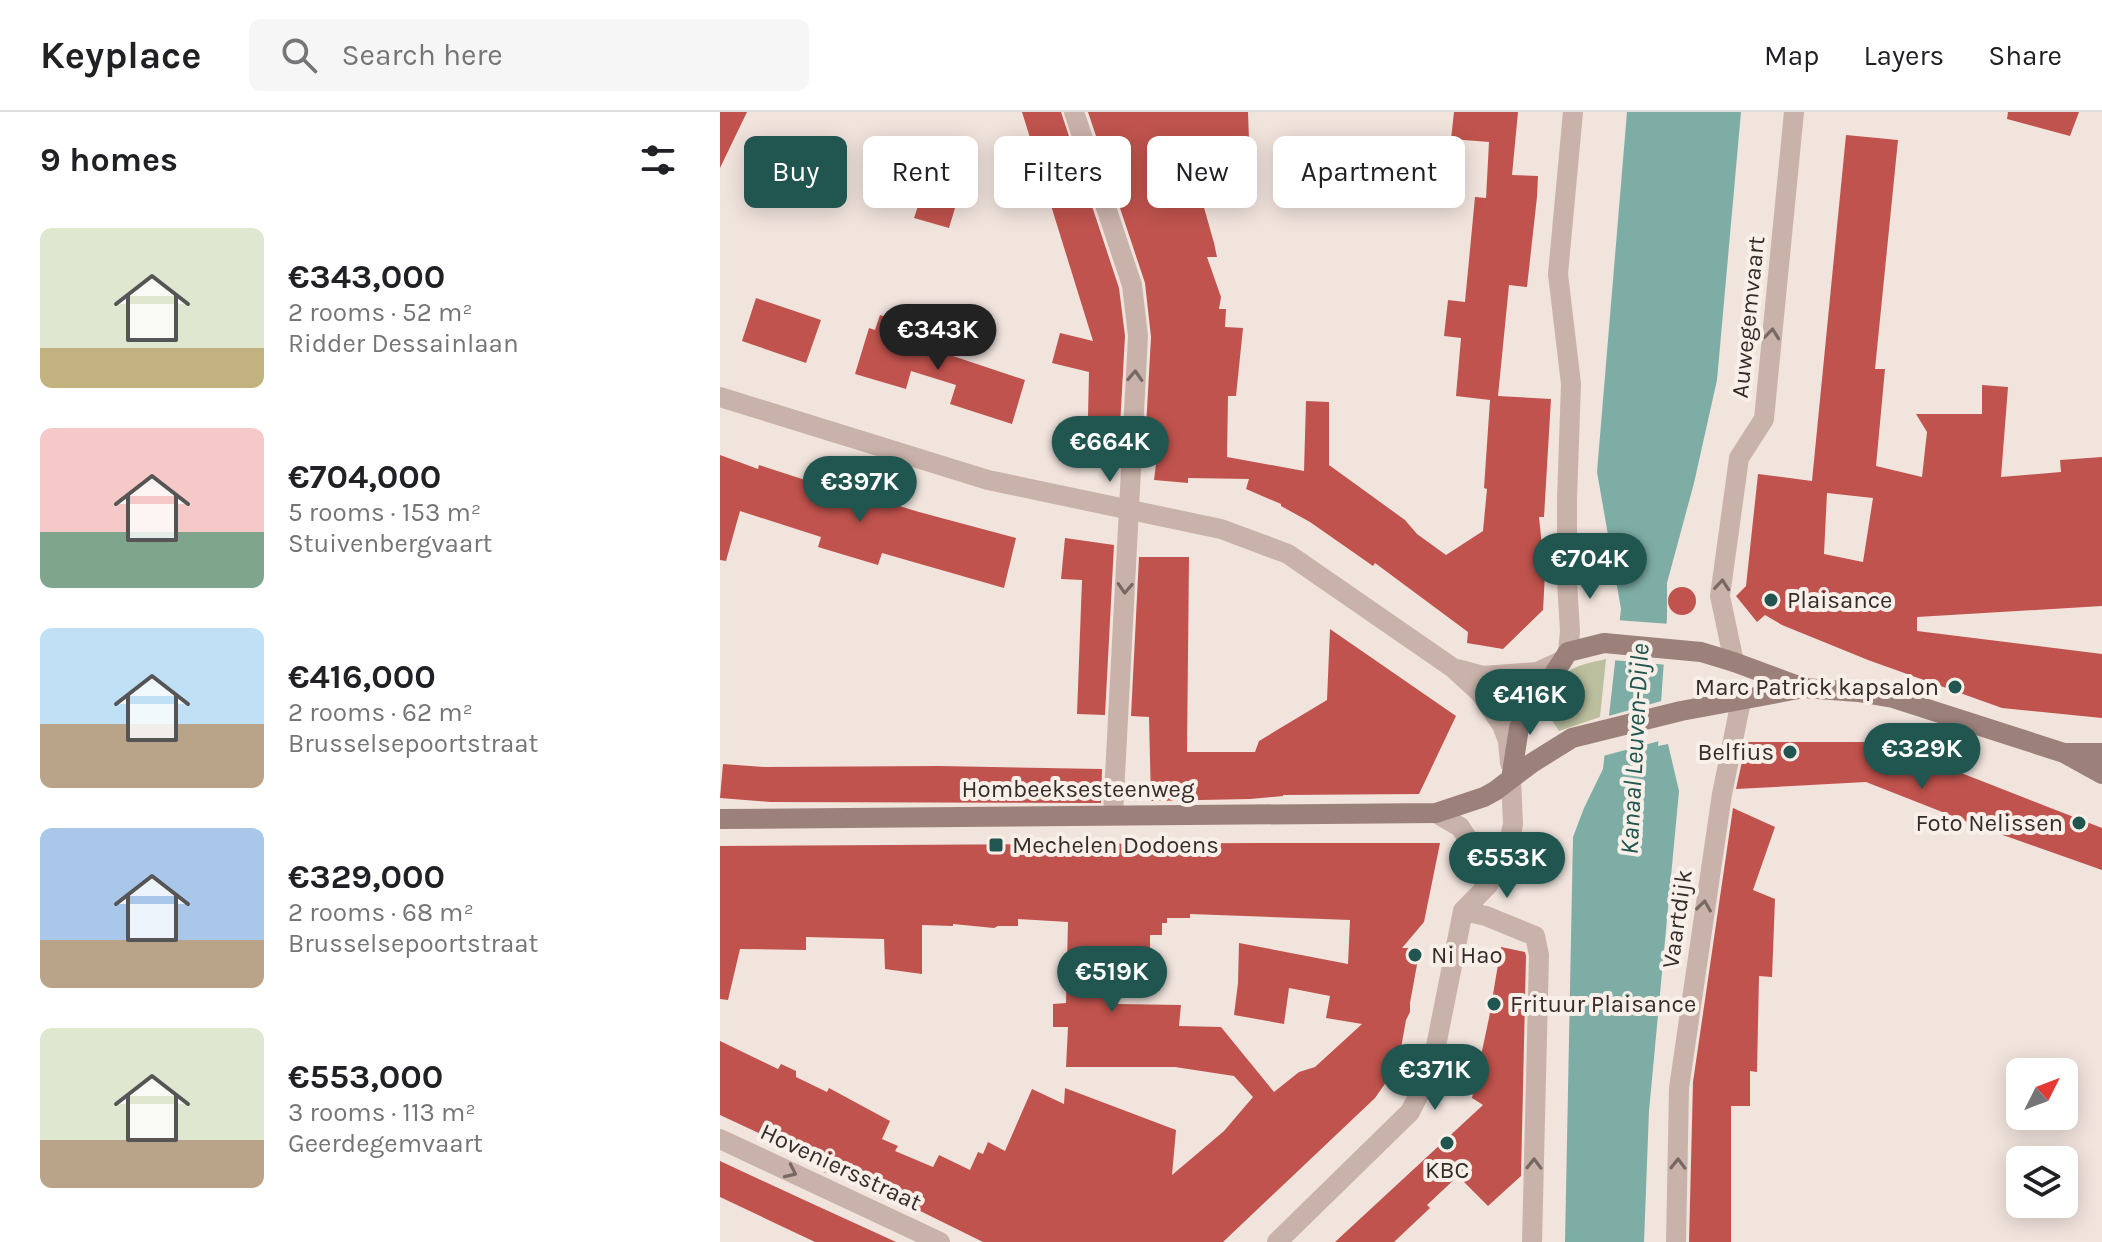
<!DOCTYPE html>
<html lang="en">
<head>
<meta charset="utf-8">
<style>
	body { margin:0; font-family:Karla,sans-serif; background:#f6f6f6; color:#202124; height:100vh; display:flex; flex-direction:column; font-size:30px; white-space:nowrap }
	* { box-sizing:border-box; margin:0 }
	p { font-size:26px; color:#757577 }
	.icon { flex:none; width:44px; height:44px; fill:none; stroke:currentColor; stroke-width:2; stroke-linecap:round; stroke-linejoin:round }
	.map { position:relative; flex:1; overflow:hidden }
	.sheet { display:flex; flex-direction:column; background:#fff; width:720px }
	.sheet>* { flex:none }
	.banner { position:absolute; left:24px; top:24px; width:760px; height:72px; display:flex; gap:16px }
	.needle { width:52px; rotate:48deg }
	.tools { position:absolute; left:1286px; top:946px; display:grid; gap:16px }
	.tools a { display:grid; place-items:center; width:72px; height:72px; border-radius:12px; background:#fff; box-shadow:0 4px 20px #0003; font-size:40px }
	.price { position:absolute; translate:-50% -68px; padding:0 18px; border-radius:28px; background:#20564f; color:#fff; font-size:26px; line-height:52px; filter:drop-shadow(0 2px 4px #0008) }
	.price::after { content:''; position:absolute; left:50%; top:48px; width:24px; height:18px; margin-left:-12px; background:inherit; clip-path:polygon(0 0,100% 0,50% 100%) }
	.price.active { background:#222; color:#fff }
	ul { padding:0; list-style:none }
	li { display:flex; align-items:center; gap:24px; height:200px; padding:0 40px }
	li span { display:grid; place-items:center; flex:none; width:224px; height:160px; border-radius:12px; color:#555 }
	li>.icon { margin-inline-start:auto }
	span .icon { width:96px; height:96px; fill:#fffc; stroke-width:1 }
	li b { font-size:34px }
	h2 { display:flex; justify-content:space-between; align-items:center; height:96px; padding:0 40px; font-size:34px }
	.pill { padding:0 28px; border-radius:12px; background:#fff; box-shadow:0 4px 20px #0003; font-size:28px; line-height:72px }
	.pill.active { background:#20564f; color:#fff }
	header { display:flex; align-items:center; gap:48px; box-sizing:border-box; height:112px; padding:0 40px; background:#fff; border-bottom:2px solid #e0e0e0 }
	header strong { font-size:38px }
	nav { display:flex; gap:44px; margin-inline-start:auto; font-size:28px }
	.search { width:560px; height:72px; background:#f6f6f6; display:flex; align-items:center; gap:20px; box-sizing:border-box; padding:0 28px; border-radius:12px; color:#757577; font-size:30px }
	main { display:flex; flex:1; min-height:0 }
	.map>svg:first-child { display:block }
	.green { fill:#bbbf9e }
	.water { fill:#7eada6 }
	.pier { fill:#f1e4dd }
	.building { fill:#c0534d; fill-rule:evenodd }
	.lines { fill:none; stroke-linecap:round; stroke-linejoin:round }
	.minor { stroke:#c9b2aa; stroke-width:20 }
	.tertiary { stroke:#c9b2aa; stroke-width:20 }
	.secondary { stroke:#9c817b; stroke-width:20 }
	.oneway { stroke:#786863 }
	.poi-dot { fill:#20564f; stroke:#f9efe9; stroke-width:3 }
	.labels { text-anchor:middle; stroke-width:8; stroke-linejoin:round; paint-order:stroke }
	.street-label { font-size:24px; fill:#362b29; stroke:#f9efe9 }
	.poi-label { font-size:24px; fill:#362b29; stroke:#f9efe9; text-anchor:start }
	.water-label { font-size:26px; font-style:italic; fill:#20564f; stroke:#f9efe9 }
</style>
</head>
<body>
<header>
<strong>Keyplace</strong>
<div class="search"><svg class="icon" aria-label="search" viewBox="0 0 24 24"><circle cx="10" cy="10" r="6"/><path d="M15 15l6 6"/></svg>Search here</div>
<nav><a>Map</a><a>Layers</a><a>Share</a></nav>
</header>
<main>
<section class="sheet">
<h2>9 homes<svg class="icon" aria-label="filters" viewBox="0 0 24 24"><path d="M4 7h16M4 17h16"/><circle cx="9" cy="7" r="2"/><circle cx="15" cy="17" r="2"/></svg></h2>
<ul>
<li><span style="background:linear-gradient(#dfe7d0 75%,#c2b280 0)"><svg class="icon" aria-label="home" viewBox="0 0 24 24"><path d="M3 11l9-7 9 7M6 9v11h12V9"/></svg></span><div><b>€343,000</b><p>2 rooms · 52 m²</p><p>Ridder Dessainlaan</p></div></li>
<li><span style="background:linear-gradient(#f6c9c9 65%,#7fa58c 0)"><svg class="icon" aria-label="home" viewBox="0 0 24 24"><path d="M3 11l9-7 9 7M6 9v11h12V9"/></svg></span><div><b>€704,000</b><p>5 rooms · 153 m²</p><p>Stuivenbergvaart</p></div></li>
<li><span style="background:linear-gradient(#bfe0f5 60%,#b9a48a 0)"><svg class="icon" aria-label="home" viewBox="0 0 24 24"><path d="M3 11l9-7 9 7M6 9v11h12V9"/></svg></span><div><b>€416,000</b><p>2 rooms · 62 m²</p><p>Brusselsepoortstraat</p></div></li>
<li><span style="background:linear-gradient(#a9c7e8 70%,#b9a48a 0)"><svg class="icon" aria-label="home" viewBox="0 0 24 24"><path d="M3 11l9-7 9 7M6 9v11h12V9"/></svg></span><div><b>€329,000</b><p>2 rooms · 68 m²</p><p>Brusselsepoortstraat</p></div></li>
<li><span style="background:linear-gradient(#dfe7d0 70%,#b9a48a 0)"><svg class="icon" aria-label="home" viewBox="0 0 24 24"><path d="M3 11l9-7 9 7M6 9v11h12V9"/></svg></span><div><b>€553,000</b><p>3 rooms · 113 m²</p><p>Geerdegemvaart</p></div></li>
</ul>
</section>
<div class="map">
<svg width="1382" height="1130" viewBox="0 0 1382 1130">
	<rect width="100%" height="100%" fill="#f1e4dd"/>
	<path class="green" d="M886,547L880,605L839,619L831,607C834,596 838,572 845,563C853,553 874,550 886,547Z"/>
	<path class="water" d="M907,0H1021L997,268L974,371L947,471V505L938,634L948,632L959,679L929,999L924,1130H845L853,725L864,696L883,657L901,497L877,360Z"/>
	<path class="pier" d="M896,508L950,512L948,553L892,548Z
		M945,588L943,628L883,644L881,638L885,605Z"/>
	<path class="building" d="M0,0H27L0,56Z
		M302,0H341L399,176L405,224L398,350L367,349L369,260L332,251L340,221L373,229Z
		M368,0H528L529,28L483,26V28L469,29L474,60L494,131L497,145H487L501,185L499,197H506L505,215L523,216L516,284H508L507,345L584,359L586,289L609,290V353L685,408L697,422L726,443L763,419L767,377L764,376L770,288L736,284L741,226L724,224L728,188L745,190L755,85L766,86L769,30L731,27L734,0H798L792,63L818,64L817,85L807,175L789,173L778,284L831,287L824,405H819L825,462L823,498L783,537L747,531L748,520L655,451L653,454L590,410L561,394V392L526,377L529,367L468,366V371L434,368L436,352H424L431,225L425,171Z
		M1288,0H1359L1350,24L1287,7Z
		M1126,23L1178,28L1155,257H1165L1156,354L1202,365L1207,320L1196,302H1262V273L1288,275L1281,365L1341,360L1340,348L1382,345V494L1197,505V519L1382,542V606L1282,596L1148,548L1062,513L1045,503L1037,510L1016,484L1026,474L1038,362L1092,369ZM1107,381L1153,386L1143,450L1104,442Z
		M189,62L230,75L228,83L238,86L229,116L194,106L200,88L182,82Z
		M36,186L101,208L86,251L22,229Z
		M160,203L187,212L182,227L305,268L292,312L230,292L236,273L191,259L186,277L135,262L149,216L155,218Z
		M0,343L38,357L39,353L116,378L117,375L199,400L296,426L284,476L162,441L158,453L98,435L101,425L20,399L6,449L0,448Z
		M345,426L394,433L385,603L357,602L362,468L341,467Z
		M419,445H469L467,640H535L539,629L607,588L610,517L736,604L699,682L563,683V684L530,687L431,689L429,605L411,604Z
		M948 489a14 14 0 1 1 28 0a14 14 0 1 1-28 0Z
		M1029,630H1162L1382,716V758L1263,716L1146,670L1016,677L1026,631Z
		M3,652L45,655L219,654L382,657L381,691L50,690L0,686Z
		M1013,696L1055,715L1033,778L1055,787L1052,865L1039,864L1037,960L1030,959V994H1011V1130H969L973,970Z
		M537,731H720L704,810L682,836H700L690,891V900L686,908L678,953L655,986L503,1130H263L109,1054L105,1061L94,1047L0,1003V929L58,957L61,952L76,959V965L107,980L109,976L170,1009L162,1027L178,1034L175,1039L213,1055L219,1043L250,1058L258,1040L263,1042L268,1030L285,1039L312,977L344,992L345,976L456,1018L452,1063L504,1019L533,985L514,964L455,955H346L348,915H333V892L346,891L348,810L298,807V814H278L274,816L233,812V814L202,813V862L165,857L164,827L86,825V838L20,837L8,888L0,887V734ZM470,802L630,808L628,852L519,831L518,871L514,903L564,912L569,876L610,884L606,906L642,912L595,955L579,960L554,980L501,915L459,914L461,893L398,892L403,842L430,843V823H442V811H447V806H470Z
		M781,835L805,840L806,844L801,1064L768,1094L738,1064L707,1093L710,1096L674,1130H615L763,993L752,986L769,906Z
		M0,1049L82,1087L176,1130H95L0,1085Z"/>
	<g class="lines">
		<path class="minor" d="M354,0L412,173L418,224L393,702
			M0,285L268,368L501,417L568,442L733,556L760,581L782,613L788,629L790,651
			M848,540L850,519L847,470V387L851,272L838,162L853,0
			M1014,550L1000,484L1019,346L1044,307L1074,0
			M737,557L763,564L817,560L841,549
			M716,701L740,715L750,730L768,773
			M743,799L766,804L815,824L819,843L812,1130
			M0,1027L220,1130
			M956,1130L959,976L1002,682L1021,589"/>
		<path class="tertiary" d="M557,1130L690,1000L711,959L743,799L768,773L787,740L793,712L791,667"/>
		<path class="secondary" d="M1346,641H1382
			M791,667L799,616L848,540L884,531L981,540L1014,550L1084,576
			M0,707L716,701L764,685L775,679L812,651L852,626L961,599L1084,576L1138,580L1173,586L1344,641L1382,662"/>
	</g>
	<defs><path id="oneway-chevron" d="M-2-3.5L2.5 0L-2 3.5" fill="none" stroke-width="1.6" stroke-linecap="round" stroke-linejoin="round" transform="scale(2)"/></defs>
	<g class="oneway">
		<use href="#oneway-chevron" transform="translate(1052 222) rotate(-84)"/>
		<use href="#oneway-chevron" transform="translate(415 264) rotate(-87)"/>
		<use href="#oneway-chevron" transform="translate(1002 473) rotate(-85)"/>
		<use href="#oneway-chevron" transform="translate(405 476) rotate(93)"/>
		<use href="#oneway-chevron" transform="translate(984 794) rotate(-82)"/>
		<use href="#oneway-chevron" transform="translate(814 1052) rotate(-89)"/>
		<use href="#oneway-chevron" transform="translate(958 1052) rotate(-89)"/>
		<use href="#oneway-chevron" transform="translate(71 1060) rotate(25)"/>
	</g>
	<g class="poi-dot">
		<circle cx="1051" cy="488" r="8"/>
		<circle cx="1235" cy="575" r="8"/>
		<circle cx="1070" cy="640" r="8"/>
		<circle cx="1359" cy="711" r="8"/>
		<rect x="268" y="725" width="16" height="16" rx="4"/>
		<circle cx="695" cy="843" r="8"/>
		<circle cx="774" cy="892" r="8"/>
		<circle cx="727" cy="1031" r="8"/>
	</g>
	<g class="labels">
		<g class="street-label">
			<text transform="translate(1028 205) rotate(-84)" y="8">Auwegemvaart</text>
			<text x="358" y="685">Hombeeksesteenweg</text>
			<text transform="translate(957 807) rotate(-82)" y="8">Vaartdijk</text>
			<text transform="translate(121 1055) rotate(25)" y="8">Hoveniersstraat</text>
		</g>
		<g class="poi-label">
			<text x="1067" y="496">Plaisance</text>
			<text x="1219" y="583" text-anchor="end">Marc Patrick kapsalon</text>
			<text x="1054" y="648" text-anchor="end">Belfius</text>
			<text x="1343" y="719" text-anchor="end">Foto Nelissen</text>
			<text x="292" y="741">Mechelen Dodoens</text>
			<text x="711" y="851">Ni Hao</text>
			<text x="790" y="900">Frituur Plaisance</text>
			<text x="727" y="1066" text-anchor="middle">KBC</text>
		</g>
		<g class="water-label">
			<text transform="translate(914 637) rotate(-87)" y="9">Kanaal Leuven-Dijle</text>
		</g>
	</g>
</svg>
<div class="tools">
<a><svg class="needle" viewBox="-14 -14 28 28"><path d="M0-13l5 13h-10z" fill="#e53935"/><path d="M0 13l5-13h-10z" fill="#757577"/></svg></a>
<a><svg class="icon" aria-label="layers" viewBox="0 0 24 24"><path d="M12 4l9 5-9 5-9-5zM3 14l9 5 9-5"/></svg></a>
</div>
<b class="price active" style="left:218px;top:260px">€343K</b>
<b class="price" style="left:390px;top:372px">€664K</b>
<b class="price" style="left:140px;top:412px">€397K</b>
<b class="price" style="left:870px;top:489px">€704K</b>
<b class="price" style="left:810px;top:625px">€416K</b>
<b class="price" style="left:1202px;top:679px">€329K</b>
<b class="price" style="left:787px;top:788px">€553K</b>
<b class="price" style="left:392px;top:902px">€519K</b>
<b class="price" style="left:715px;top:1000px">€371K</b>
<div class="banner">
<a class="pill active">Buy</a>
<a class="pill">Rent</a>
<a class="pill">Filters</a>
<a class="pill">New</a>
<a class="pill">Apartment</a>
</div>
</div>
</main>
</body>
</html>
